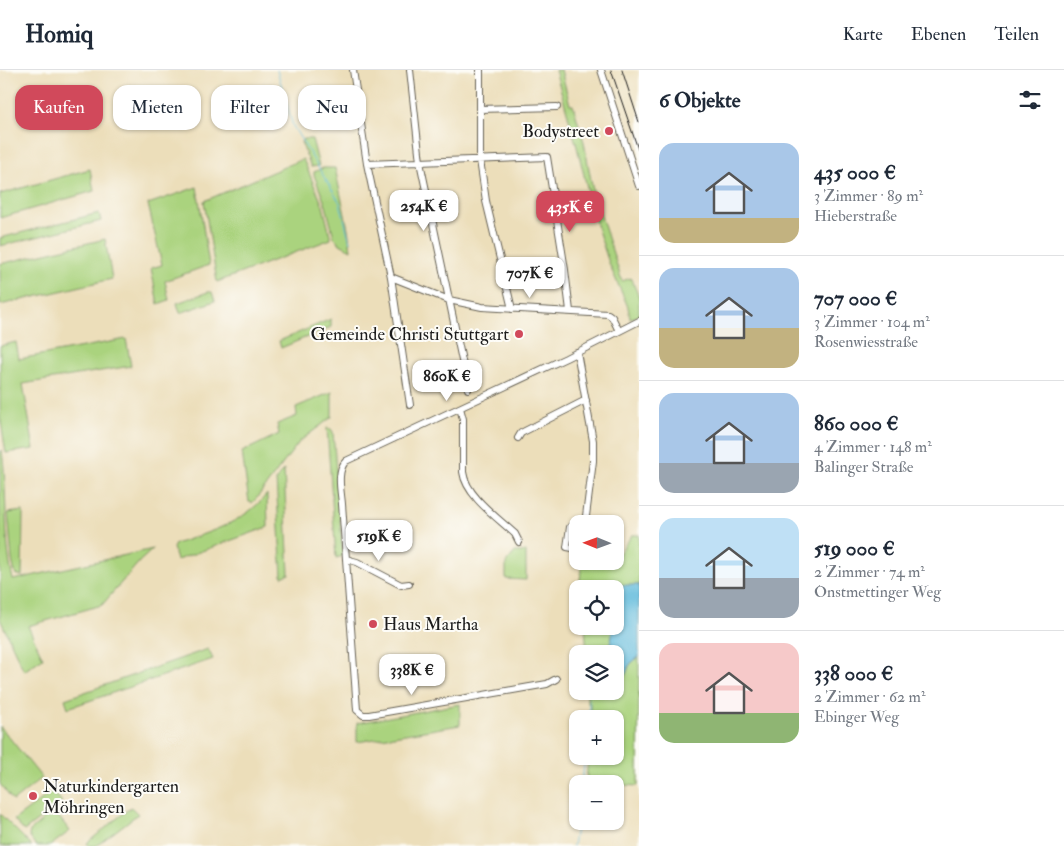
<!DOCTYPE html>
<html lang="de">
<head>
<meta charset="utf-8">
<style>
	body { margin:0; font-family:"IM FELL Double Pica",serif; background:#f2f2f3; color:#1f2937; height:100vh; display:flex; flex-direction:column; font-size:19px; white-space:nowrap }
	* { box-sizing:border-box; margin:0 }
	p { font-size:16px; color:#747a83 }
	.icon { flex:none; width:28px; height:28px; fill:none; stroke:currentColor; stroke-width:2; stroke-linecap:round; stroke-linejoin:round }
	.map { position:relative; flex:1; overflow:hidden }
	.side { display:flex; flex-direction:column; background:#fff; width:425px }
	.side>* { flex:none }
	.guide { position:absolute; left:15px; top:15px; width:475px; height:45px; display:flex; gap:10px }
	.needle { width:32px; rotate:271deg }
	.tools { position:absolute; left:569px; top:445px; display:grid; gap:10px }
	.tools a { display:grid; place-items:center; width:55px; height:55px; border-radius:10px; background:#fff; box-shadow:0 1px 4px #0004; font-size:25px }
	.price { position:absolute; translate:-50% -42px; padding:0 11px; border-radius:10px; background:#fff; color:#222; font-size:16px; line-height:32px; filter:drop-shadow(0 1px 2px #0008) }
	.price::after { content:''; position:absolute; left:50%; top:30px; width:15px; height:11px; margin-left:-8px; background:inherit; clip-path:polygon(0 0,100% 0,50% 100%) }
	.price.on { background:#d1495b; color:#fff }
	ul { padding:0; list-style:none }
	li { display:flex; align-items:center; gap:15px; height:125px; padding:0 20px }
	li+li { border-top:1px solid #e0e1e3 }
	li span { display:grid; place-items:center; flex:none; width:140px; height:100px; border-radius:15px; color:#555 }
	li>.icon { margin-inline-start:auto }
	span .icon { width:60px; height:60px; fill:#fffc; stroke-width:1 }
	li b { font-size:21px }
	h2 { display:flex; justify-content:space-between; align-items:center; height:60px; padding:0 20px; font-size:21px }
	.chip { padding:0 18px; border-radius:15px; background:#fff; box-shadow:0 1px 4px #0004; font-size:18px; line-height:45px }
	.chip.on { background:#d1495b; color:#fff }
	header { display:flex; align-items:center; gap:30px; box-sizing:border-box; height:70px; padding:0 25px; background:#fff; border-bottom:1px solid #e0e1e3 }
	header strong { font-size:24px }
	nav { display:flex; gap:28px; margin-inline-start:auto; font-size:18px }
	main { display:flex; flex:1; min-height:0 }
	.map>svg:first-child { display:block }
	.green { fill:#aad37e; stroke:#63784d }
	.water { fill:#5ebadc; stroke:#3d6b7c }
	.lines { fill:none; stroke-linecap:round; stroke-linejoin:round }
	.stream { stroke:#5ebadc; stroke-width:1 }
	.street-casing { stroke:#656053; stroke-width:8 }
	.street { stroke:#fff; stroke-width:6 }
	.tram { stroke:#1c1c1c; stroke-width:1 }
	.poi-dot { fill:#d1495b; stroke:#fdfcf7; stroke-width:2 }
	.labels { text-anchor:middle; stroke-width:4; stroke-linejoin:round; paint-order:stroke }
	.poi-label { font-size:18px; fill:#1c1c1c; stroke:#fdfcf7; text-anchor:end }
</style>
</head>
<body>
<header>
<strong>Homiq</strong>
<nav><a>Karte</a><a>Ebenen</a><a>Teilen</a></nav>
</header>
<main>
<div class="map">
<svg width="639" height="776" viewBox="0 0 639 776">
	<rect width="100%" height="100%" fill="#fdfcf7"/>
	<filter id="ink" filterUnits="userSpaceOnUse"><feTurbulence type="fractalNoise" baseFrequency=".02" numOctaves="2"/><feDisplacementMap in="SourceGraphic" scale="10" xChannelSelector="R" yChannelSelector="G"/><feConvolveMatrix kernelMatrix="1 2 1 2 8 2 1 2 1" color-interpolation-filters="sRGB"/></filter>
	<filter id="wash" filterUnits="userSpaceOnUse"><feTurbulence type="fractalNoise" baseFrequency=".0096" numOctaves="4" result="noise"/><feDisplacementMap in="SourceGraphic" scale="20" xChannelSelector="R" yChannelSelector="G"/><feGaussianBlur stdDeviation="1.12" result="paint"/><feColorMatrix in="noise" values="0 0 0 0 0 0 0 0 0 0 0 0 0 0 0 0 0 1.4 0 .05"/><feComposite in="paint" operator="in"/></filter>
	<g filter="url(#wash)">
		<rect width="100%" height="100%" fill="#ecdeba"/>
		<path class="green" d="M555,0H561L570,35H573L584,72L593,121L622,211L631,208L639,227V245L630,249L628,237L610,196L596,154L577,77Z
			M303,69H312L319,96L311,97L301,72Z
			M303,89L323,136L331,169L217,212L204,131Z
			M323,98H335L348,159L351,180L340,174L334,167L326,136L314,105V102Z
			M90,99L94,121L0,148V124Z
			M197,117L209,195L165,211L169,230L158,234L151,198L162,195L148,134Z
			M99,143L101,151L0,176V168Z
			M105,169L112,209L0,235V194Z
			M208,222H212L215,231L180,243L177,233Z
			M331,249V257L281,278L279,271Z
			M126,269L131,296L23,314L34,379L6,383L0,346V276L16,272L19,289Z
			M332,322V347L300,371L256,429L252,433L249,432L242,382L279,364L277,354L297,346L296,337Z
			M327,358L331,359L333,362L343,486L336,488Z
			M2,380C8,424 3,467 13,510L153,479L140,491L102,535L28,556L43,588L24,601L0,549V381Z
			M284,400L289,504L282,507L276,410Z
			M267,424L268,457L177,490L173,478L175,474C209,462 244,453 267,424Z
			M23,441L22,506L15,504L12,490L8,443Z
			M632,465H639V515L607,516L606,519H581L580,510L582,496L611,495Z
			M515,482H526V510L506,509V493Z
			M585,556L612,557C613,566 609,574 609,584H587Z
			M208,579L213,589L68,638L65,629Z
			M639,587L638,716L621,715V718H615V714H586L588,686H615V649H590V633H587V621H615V613C625,610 625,605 629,596C631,592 635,590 639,587Z
			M460,634V655L357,672V653Z
			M0,656L42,708L13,731L0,714Z
			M53,721L62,732L24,761L14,750Z
			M131,737L138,744L96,776H89L87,773Z
			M54,741L70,761L50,776H36L29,766L30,761Z
			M0,744L32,776H0Z"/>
		<path class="water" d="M615,515H639V587C635,590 631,592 629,596C625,605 625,610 615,613V584H609C609,574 615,565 610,556H615V519H606L607,516Z"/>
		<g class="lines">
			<path class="stream" d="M277,0L293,56L340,133L350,172
				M589,647V629L591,621
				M582,714L585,686
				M573,776L578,745"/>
		</g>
	</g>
	<g filter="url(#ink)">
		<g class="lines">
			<g class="street-casing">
				<path id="street" d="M353,0L367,94L391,207L410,335
					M410,0L420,92L468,319
					M480,0V90L486,131L512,239
					M601,0L639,116
					M480,39L557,37
					M367,94L547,87L565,200L570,241
					M391,207L449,230L482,237L608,244L612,247L619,261
					M577,282L593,371V391L585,454
					M460,338L463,349V402C466,426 498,448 515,464L519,472
					M518,368L521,363L586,330
					M578,454L570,457L567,477L578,479
					M346,489L357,492L401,515L409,514
					M556,609L547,614L369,645H363L357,640L342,434C341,421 336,401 346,391L566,288L639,251"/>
			</g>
			<use href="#street" class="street"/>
			<path class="tram" d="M611,0L639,82
				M622,0L639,52"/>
		</g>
	</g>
	<g class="poi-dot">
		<circle cx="609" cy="61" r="5"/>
		<circle cx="519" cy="264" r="5"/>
		<circle cx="373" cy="554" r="5"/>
		<circle cx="33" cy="726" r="5"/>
	</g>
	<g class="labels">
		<g class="poi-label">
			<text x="599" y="67">Bodystreet</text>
			<text x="509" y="270">Gemeinde Christi Stuttgart</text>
			<text x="383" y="560" text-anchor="start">Haus Martha</text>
			<text x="43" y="722" text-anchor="start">Naturkindergarten<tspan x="43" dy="21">Möhringen</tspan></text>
		</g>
	</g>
</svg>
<div class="tools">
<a><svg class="needle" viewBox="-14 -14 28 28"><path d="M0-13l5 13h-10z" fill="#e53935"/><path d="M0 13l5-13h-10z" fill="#747a83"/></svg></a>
<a><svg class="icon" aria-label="locate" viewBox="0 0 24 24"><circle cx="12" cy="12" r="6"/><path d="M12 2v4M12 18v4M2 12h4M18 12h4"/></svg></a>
<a><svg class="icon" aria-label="layers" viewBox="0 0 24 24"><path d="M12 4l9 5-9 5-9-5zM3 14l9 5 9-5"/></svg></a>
<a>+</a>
<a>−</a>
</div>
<b class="price" style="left:424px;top:162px">254K €</b>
<b class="price on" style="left:570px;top:163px">435K €</b>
<b class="price" style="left:530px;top:229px">707K €</b>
<b class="price" style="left:447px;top:332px">860K €</b>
<b class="price" style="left:379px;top:492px">519K €</b>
<b class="price" style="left:412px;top:626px">338K €</b>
<div class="guide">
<a class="chip on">Kaufen</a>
<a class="chip">Mieten</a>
<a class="chip">Filter</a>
<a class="chip">Neu</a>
</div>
</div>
<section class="side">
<h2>6 Objekte<svg class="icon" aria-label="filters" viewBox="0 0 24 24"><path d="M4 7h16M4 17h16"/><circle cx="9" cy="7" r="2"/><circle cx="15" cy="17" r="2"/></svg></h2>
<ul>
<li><span style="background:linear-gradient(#a9c7e8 75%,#c2b280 0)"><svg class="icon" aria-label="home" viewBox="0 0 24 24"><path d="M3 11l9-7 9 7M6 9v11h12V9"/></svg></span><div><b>435 000 €</b><p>3 Zimmer · 89 m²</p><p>Hieberstraße</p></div></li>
<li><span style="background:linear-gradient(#a9c7e8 60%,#c2b280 0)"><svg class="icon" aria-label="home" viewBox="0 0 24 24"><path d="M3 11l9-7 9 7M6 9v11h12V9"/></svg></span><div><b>707 000 €</b><p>3 Zimmer · 104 m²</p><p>Rosenwiesstraße</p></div></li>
<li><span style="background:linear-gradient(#a9c7e8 70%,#9aa5b1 0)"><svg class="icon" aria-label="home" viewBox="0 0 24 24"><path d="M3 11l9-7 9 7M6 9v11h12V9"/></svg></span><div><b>860 000 €</b><p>4 Zimmer · 148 m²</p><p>Balinger Straße</p></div></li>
<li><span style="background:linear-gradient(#bfe0f5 60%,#9aa5b1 0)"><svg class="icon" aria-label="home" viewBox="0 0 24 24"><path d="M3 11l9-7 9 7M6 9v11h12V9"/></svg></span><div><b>519 000 €</b><p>2 Zimmer · 74 m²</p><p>Onstmettinger Weg</p></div></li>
<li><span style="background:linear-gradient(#f6c9c9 70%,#8fb573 0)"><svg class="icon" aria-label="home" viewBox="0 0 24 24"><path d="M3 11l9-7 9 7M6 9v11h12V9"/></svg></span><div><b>338 000 €</b><p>2 Zimmer · 62 m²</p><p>Ebinger Weg</p></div></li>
</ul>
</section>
</main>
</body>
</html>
